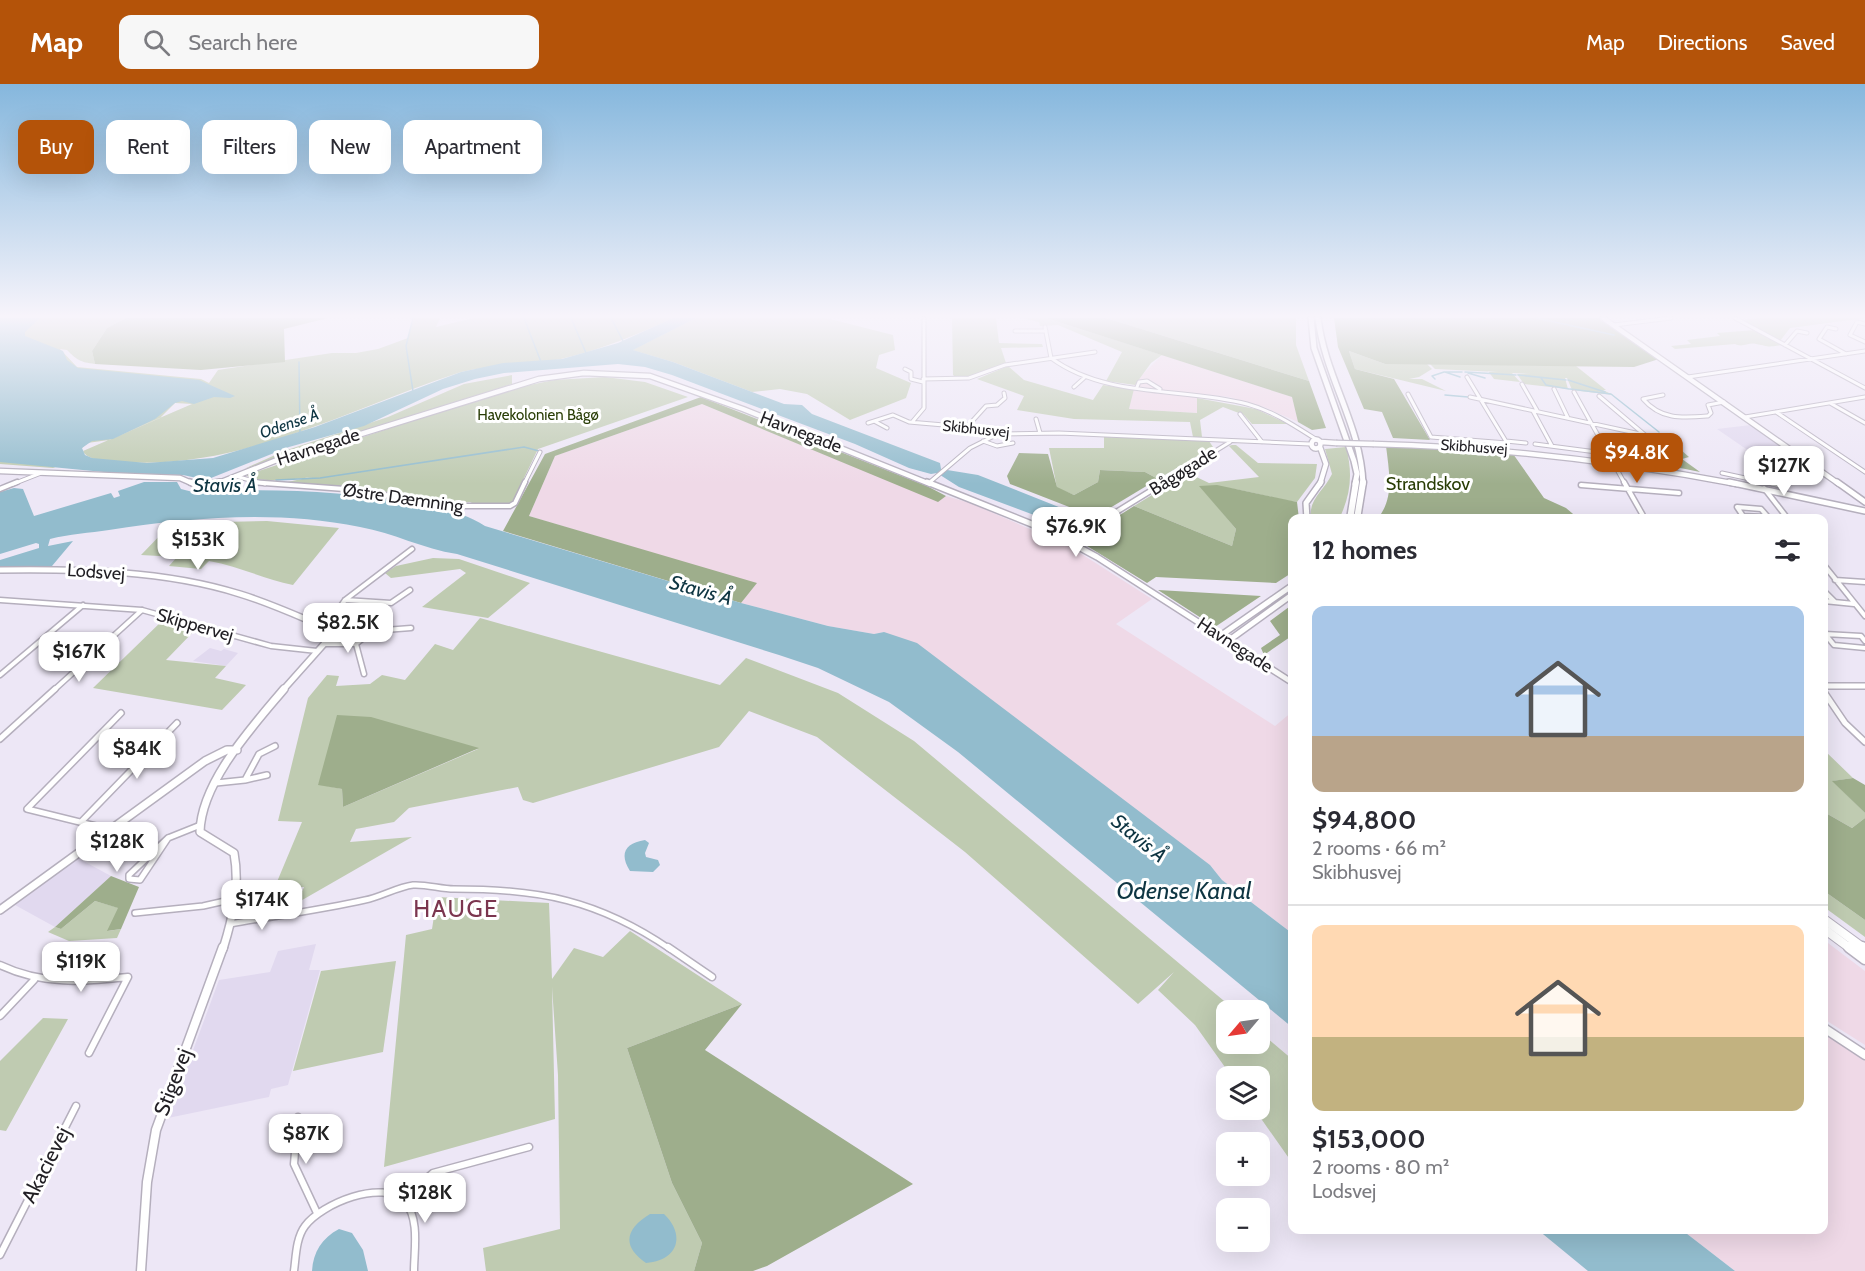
<!DOCTYPE html>
<html lang="en">
<head>
<meta charset="utf-8">
<style>
	body { margin:0; font-family:Cabin,sans-serif; background:#f7f7f7; color:#2b2b33; height:100vh; display:flex; flex-direction:column; font-size:22px; white-space:nowrap }
	* { box-sizing:border-box; margin:0 }
	p { font-size:20px; color:#7c7c81 }
	.icon { flex:none; width:33px; height:33px; fill:none; stroke:currentColor; stroke-width:2; stroke-linecap:round; stroke-linejoin:round }
	.map { position:relative; flex:1; overflow:hidden }
	.sheet { position:absolute; left:1288px; top:430px; width:540px; height:720px; display:flex; flex-direction:column; background:#fff; border-radius:12px; box-shadow:0 6px 24px #0002 }
	.sheet>* { flex:none }
	.top-card { position:absolute; left:18px; top:36px; width:570px; height:54px; display:flex; gap:12px }
	.needle { width:39px; rotate:241deg }
	.controls { position:absolute; left:1216px; top:916px; display:grid; gap:12px }
	.controls a { display:grid; place-items:center; width:54px; height:54px; border-radius:12px; background:#fff; box-shadow:0 6px 24px #0002; font-size:30px }
	.price { position:absolute; translate:-50% -51px; padding:0 14px; border-radius:12px; background:#fff; color:#222; font-size:20px; line-height:39px; filter:drop-shadow(0 2px 3px #0008) }
	.price::after { content:''; position:absolute; left:50%; top:36px; width:18px; height:14px; margin-left:-9px; background:inherit; clip-path:polygon(0 0,100% 0,50% 100%) }
	.price.on { background:#b45309; color:#fff }
	ul { padding:0; list-style:none }
	li { display:grid; align-content:center; gap:12px; height:318px; padding:0 24px }
	li+li { border-top:2px solid #e1e1e2 }
	li span { display:grid; place-items:center; height:186px; border-radius:12px; color:#555 }
	li>.icon { margin-inline-start:auto }
	span .icon { width:108px; height:108px; fill:#fffc; stroke-width:1 }
	li b { font-size:26px }
	h2 { display:flex; justify-content:space-between; align-items:center; height:72px; padding:0 24px; font-size:26px }
	.tag { padding:0 21px; border-radius:12px; background:#fff; box-shadow:0 6px 24px #0002; font-size:21px; line-height:54px }
	.tag.on { background:#b45309; color:#fff }
	header { display:flex; align-items:center; gap:36px; box-sizing:border-box; height:84px; padding:0 30px; background:#b45309; color:#fff }
	header strong { font-size:28px }
	nav { display:flex; gap:33px; margin-inline-start:auto; font-size:21px }
	.search { width:420px; height:54px; background:#f7f7f7; display:flex; align-items:center; gap:15px; box-sizing:border-box; padding:0 21px; border-radius:12px; color:#7c7c81; font-size:22px }
	.map>svg:first-child { display:block }
	.industrial { fill:#efd9e7 }
	.built { fill:#e1d9ef }
	.green { fill:#bfcbb1; fill-rule:evenodd }
	.forest { fill:#9eae8c }
	.water { fill:#92bccd }
	.lines { fill:none; stroke-linecap:round; stroke-linejoin:round }
	.stream { stroke:#92bccd; stroke-width:1.5 }
	.minor-far3-casing { stroke:#b5afbd; stroke-width:5 }
	.minor-far2-casing { stroke:#b5afbd; stroke-width:7 }
	.minor-far1-casing { stroke:#b5afbd; stroke-width:8 }
	.minor-casing { stroke:#b5afbd; stroke-width:9 }
	.tertiary-far3-casing { stroke:#b5afbd; stroke-width:7 }
	.tertiary-far2-casing { stroke:#b5afbd; stroke-width:8 }
	.tertiary-far1-casing { stroke:#b5afbd; stroke-width:10 }
	.tertiary-casing { stroke:#b5afbd; stroke-width:11 }
	.secondary-far3-casing { stroke:#b5afbd; stroke-width:8 }
	.secondary-far2-casing { stroke:#b5afbd; stroke-width:9 }
	.secondary-far1-casing { stroke:#b5afbd; stroke-width:10 }
	.secondary-casing { stroke:#b5afbd; stroke-width:13 }
	.minor-far3 { stroke:#fff; stroke-width:3 }
	.minor-far2 { stroke:#fff; stroke-width:4 }
	.minor-far1 { stroke:#fff; stroke-width:5 }
	.minor { stroke:#fff; stroke-width:6 }
	.tertiary-far3 { stroke:#fff; stroke-width:4.5 }
	.tertiary-far2 { stroke:#fff; stroke-width:5 }
	.tertiary-far1 { stroke:#fff; stroke-width:7 }
	.tertiary { stroke:#fff; stroke-width:8 }
	.secondary-far3 { stroke:#fff; stroke-width:5 }
	.secondary-far2 { stroke:#fff; stroke-width:6 }
	.secondary-far1 { stroke:#fff; stroke-width:8 }
	.secondary { stroke:#fff; stroke-width:10 }
	.tertiary-bridge-casing { stroke:#b5afbd; stroke-width:7; stroke-linecap:butt }
	.tertiary-bridge { stroke:#fff; stroke-width:4.5 }
	.labels { text-anchor:middle; stroke-width:6; stroke-linejoin:round; paint-order:stroke }
	.far-park-label { font-size:15px; fill:#293d06; stroke:#fff }
	.far-street-label { font-size:15px; fill:#211f24; stroke:#fff }
	.far-water-label { font-size:16px; font-style:italic; fill:#0e3542; stroke:#fff }
	.street-label { font-size:18px; fill:#211f24; stroke:#fff }
	.park-label { font-size:18px; fill:#293d06; stroke:#fff }
	.water-label { font-size:20px; font-style:italic; fill:#0e3542; stroke:#fff }
	.near-street-label { font-size:21px; fill:#211f24; stroke:#fff }
	.near-water-label { font-size:24px; font-style:italic; fill:#0e3542; stroke:#fff }
	.near-neighbourhood-label { font-size:24px; letter-spacing:1.5px; fill:#7b364f; stroke:#fff }
</style>
</head>
<body>
<header>
<strong>Map</strong>
<div class="search"><svg class="icon" aria-label="search" viewBox="0 0 24 24"><circle cx="10" cy="10" r="6"/><path d="M15 15l6 6"/></svg>Search here</div>
<nav><a>Map</a><a>Directions</a><a>Saved</a></nav>
</header>
<div class="map">
<svg width="1865" height="1187" viewBox="0 0 1865 1187">
	<rect width="100%" height="100%" fill="#ede7f6"/>
	<path class="industrial" d="M1162,271L1292,313L1298,338L1264,323L1229,313L1201,310L1197,314L1198,329L1129,325L1135,298Z
		M702,320L938,417L946,412L970,419L1069,462L1152,515L1116,540L1275,642L1293,627V850L1222,796L1210,781L884,548L874,550L828,542L741,519L756,500L529,432L555,372Z
		M1824,856L1865,887V961L1824,935Z
		M1824,948L1865,975V1187H1735L1682,1146H1824Z"/>
	<path class="built" d="M1751,341L1764,349L1796,371L1762,376L1717,345Z
		M210,564L221,567L224,565L238,569L226,582L193,577Z
		M76,773L111,792L55,843L15,821Z
		M316,860L309,886H320L288,1001L271,1005L269,1013L168,1034L219,896L270,888L278,867Z"/>
	<path class="green" d="M0,234H126L107,244L92,267L95,280C80,278 77,276 67,266L60,265L77,283L201,295L209,299L218,286L332,269H356L378,265L408,254L414,234H440L436,243L474,234H673C637,251 600,266 561,275C528,282 494,280 461,288C350,324 242,386 123,378C111,377 92,378 84,369L83,367L192,320L175,319L160,334L109,356L87,359L68,378L53,384L0,380Z
		M696,234H826L893,251L895,266L879,271L876,284L911,299L906,314L850,336L807,310L780,305L752,308L673,278L632,266Z
		M952,234H996L999,259L1042,260L1043,263L1001,264L1006,279L969,294H956L953,291Z
		M1022,234H1046L1162,271L1151,279L1135,301L1106,297L1122,268L1058,241L1040,242L1039,238Z
		M1106,234H1296V261L1309,297Z
		M1758,234H1865L1790,244L1780,257L1742,236Z
		M1755,246L1782,261C1765,264 1769,262 1756,260C1748,258 1743,264 1735,260L1675,265L1671,262L1691,260L1687,256L1720,252L1717,249Z
		M1349,267L1385,280H1427L1432,285L1419,293L1409,295H1422L1446,307L1355,285Z
		M1430,280L1576,282L1606,306H1603L1613,311L1572,306L1567,294H1565L1568,305L1524,300L1517,290H1531L1512,289L1520,298L1494,295L1488,287L1498,288L1435,285Z
		M1008,282L1024,296L1093,316L1103,301L1134,305L1129,325L1197,329V314L1256,325L1288,340H1252L1244,331L1223,323L1200,336L1202,353H1193L1190,338L1074,335L1017,326L1024,312L977,295Z
		M512,291V300L244,385L284,367L388,333L464,300Z
		M605,293L645,298L688,313L538,365L513,417L509,420L476,421L470,418L447,421L390,409L287,398L312,393C297,395 257,400 246,391L510,305L554,296Z
		M1104,353L1209,357L1213,363L1158,395L1145,388L1100,386L1098,398L1074,411L1057,404L1049,364H1104Z
		M1232,361H1236L1258,379L1317,380L1315,394L1297,418C1264,413 1233,401 1200,402L1236,445L1232,462L1134,422L1188,389L1209,399L1259,393L1229,362Z
		M1346,363C1353,389 1351,411 1339,435H1311C1308,415 1324,407 1332,390L1325,365Z
		M267,437L339,444L293,501C264,495 238,482 209,477L201,485L169,482L177,473L141,471L168,443L221,438Z
		M433,474L459,475L530,499L488,534L422,523L466,489L460,485L391,494L385,489L396,482Z
		M165,534L184,538L180,542L195,546L166,576L226,582L215,594L246,601L222,626L93,604Z
		M480,534L720,601L746,574L838,609L914,657L1236,927H1227V960H1260V948L1293,976V1080L1255,1026H1260V993H1232L1195,941L1158,906L1174,888L1138,920L965,768L817,653L749,627L719,663L533,719L523,716L518,703L409,724L394,738L356,745L350,758L412,753L297,819L304,803L274,805L302,738L278,737L308,614L327,591L339,592L336,602L370,600L382,591L405,596L435,560L453,566ZM478,665L343,723L342,705L318,700Z
		M1824,666L1853,694L1833,697L1865,729V734L1852,744L1824,728Z
		M1824,807L1865,836V853L1824,823Z
		M437,813L549,819L552,895L574,864L603,873L630,847L742,920L627,964L672,1099L702,1159L694,1187H486L483,1164L560,1145L558,991L552,903L555,1035L384,1083L406,851L432,845Z
		M95,817L119,824L108,847L121,845L117,854L69,857L48,848L55,843L61,845Z
		M396,877L383,968L293,987L321,887Z
		M43,934L68,935L6,1047L0,1046V977Z"/>
	<path class="forest" d="M126,234H328L284,245L285,278L201,286L95,280L92,267L107,244Z
		M1046,234H1106L1309,297L1326,344L1312,346L1298,338L1292,313Z
		M1334,234H1600L1659,275L1634,283L1385,280L1349,267L1355,285L1394,295L1430,356L1393,354L1382,328L1364,325L1338,263Z
		M701,313L927,402L946,412L938,418L702,320L555,372L529,432L757,499L741,519L503,447L545,370Z
		M1648,355L1672,358L1689,373L1682,375L1700,388L1656,379L1632,357Z
		M1386,362L1511,367L1544,414L1566,424L1579,435H1377C1395,415 1389,387 1386,362Z
		M1019,369L1048,370L1057,403L1074,411L1098,398L1100,386L1145,388L1158,395L1095,433L1010,400L1007,392Z
		M1217,401L1297,418L1299,435H1293V488L1276,499L1156,493L1147,499L1079,457L1134,422L1232,462L1236,445L1199,402Z
		M1158,506L1261,512L1215,543Z
		M1293,520V551L1264,571L1261,564L1280,551L1270,537Z
		M337,631L371,633L479,664L343,723L342,705L318,701Z
		M1853,694L1865,701V729L1832,697Z
		M1824,728L1852,744L1865,734V836L1824,807Z
		M111,792L139,803L121,845L107,847L118,824L95,817L61,845L55,843Z
		M742,920L705,966L913,1100L767,1182L753,1187H694L702,1159L672,1099L627,964Z"/>
	<path class="water" d="M0,234H40L25,248V252L63,267L67,276L78,284L199,296L235,312L230,314L214,313L194,320L182,317L175,319L155,335L113,355L92,357L82,364L85,371L92,374L147,379L213,374L315,343L461,288L503,279L562,275L618,259L673,234H696L633,266L673,278L784,320L802,321L812,330L940,379L941,385L978,391L1089,435L1077,444L1065,445L1050,437L959,403L937,389L931,390L909,384L855,360L672,291L645,283L618,280L504,289L475,295L443,305L364,342L289,363L206,396L183,391L124,390L0,378Z
		M144,398H177L181,405L193,408C268,404 341,406 416,420C440,425 464,428 485,442L741,519L828,542L874,550L884,548L917,559L1210,781L1222,796L1293,850V944L958,668L889,618L818,584L779,571L457,470C423,465 394,449 360,443C277,426 192,433 109,446C90,449 69,450 50,455L48,462L73,457L52,482L0,484V476L39,464V460L36,459L0,470V408L14,404L23,405L34,432L111,409L114,414L120,412L118,407Z
		M645,756L649,759L645,769L646,773L658,776L660,781L653,788L630,787C619,770 625,759 645,756Z
		M650,1130H664C686,1151 678,1177 646,1179C620,1161 627,1144 650,1130Z
		M339,1145L352,1149L363,1166L368,1187H312C313,1168 322,1154 339,1145Z
		M1538,1146H1682L1735,1187H1588Z"/>
	<g class="lines">
		<path class="stream" d="M413,234L406,262L413,307
			M524,234L541,278
			M571,234L586,269
			M611,234L623,257
			M1536,234L1614,251
			M299,278L300,349
			M1445,288L1460,293
			M1465,288L1516,291
			M1468,289L1485,294
			M1518,291L1566,296
			M1541,294L1546,301L1569,305
			M1435,295L1432,292L1444,288H1462
			M1568,296L1605,308
			M1570,305L1611,310L1659,348
			M1445,311L1468,313
			M276,396L320,394L524,363L539,367"/>
		<g class="minor-far3-casing">
			<path id="minor-far3" d="M1735,234L1865,304
				M1865,240L1857,238L1850,251L1865,258
				M1614,241L1671,234
				M1045,243L1051,274C1107,315 1183,303 1247,320C1273,327 1295,342 1317,356
				M1836,245L1827,243L1819,255L1846,270
				M1015,247H1046
				M1785,261L1797,247L1807,249
				M905,285L911,288V295L923,298
				M1688,293L1865,267
				M923,295L969,294L1005,281L1095,268
				M1522,300L1538,328
				M1074,303L1084,294
				M1137,303L1139,298L1147,297L1160,305
				M1554,305L1568,334
				M1574,308L1625,400
				M1408,310L1431,353L1507,359L1467,293
				M1663,311L1643,315C1661,336 1682,334 1708,332L1711,329L1708,321L1724,318
				M1470,313L1645,351L1599,312
				M1830,319L1865,339
				M1533,327L1552,362
				M1776,328L1865,388
				M1240,330L1262,358
				M1745,333L1865,313
				M1036,335L1040,349
				M874,337L887,344
				M913,337L924,324V234
				M868,339L893,331L909,338L967,343L999,350L1059,349L1310,360
				M967,343L986,322L997,321L1005,314L1004,309
				M983,357L997,362L1013,359
				M1506,357L1526,359
				M1535,360L1650,375
				M1722,389L1773,400
				M235,392L265,400
				M930,398L970,364L998,350
				M13,400L41,389
				M524,400L540,368
				M1162,400L1230,358"/>
		</g>
		<g class="minor-far2-casing">
			<path id="minor-far2" d="M252,398L358,406L444,422H510L515,419L525,398
				M1624,398L1645,435
				M1766,398L1779,401
				M1581,401L1679,409
				M1764,404L1788,435
				M0,405L17,398
				M1768,433L1761,425L1737,423L1743,432L1787,434
				M1074,454L1165,398
				M1824,481L1865,532
				M1835,496L1865,498
				M1824,507L1835,518
				M0,516L142,526L271,562L317,567
				M345,516L391,519L410,506
				M1824,517L1854,520
				M327,542L345,516L412,465
				M1865,557L1861,552L1825,550L1834,561L1865,564
				M324,560H356L364,590
				M356,560L372,547L411,544
				M0,591L83,521
				M54,606L142,526"/>
		</g>
		<g class="minor-far1-casing">
			<path id="minor-far1" d="M1824,608L1845,639L1865,658
				M0,655L55,605
				M267,691L245,696L259,670L275,662
				M216,699L245,696
				M81,738L177,639
				M108,745L27,725L121,629
				M168,754L140,796L129,795V791Z
				M168,754L198,742
				M135,829L203,822L234,815
				M230,840C275,832 320,826 365,816C381,813 397,803 413,801C426,800 441,805 454,805C540,805 598,816 670,865"/>
		</g>
		<g class="minor-casing">
			<path id="minor" d="M668,863L712,893
				M0,881C42,901 83,898 128,893L89,969
				M0,932L34,896
				M298,1033L294,1080L317,1129
				M402,1116L433,1089L529,1063
				M0,1171L76,1022
				M294,1187C296,1172 296,1154 305,1142C321,1120 383,1094 405,1118C420,1135 414,1167 414,1187"/>
		</g>
		<g class="tertiary-far3-casing">
			<path id="tertiary-far3" d="M1603,234L1839,400
				M1311.5 360a4.5 4.5 0 1 1 9 0a4.5 4.5 0 1 1-9 0Z
				M1321,358L1336,359
				M1374,360C1497,363 1616,377 1737,400
				M1320,363L1326,380L1320,400
				M0,387L180,394L194,400
				M216,400L277,376L539,295L584,289L650,292L743,325L930,400"/>
		</g>
		<g class="tertiary-far2-casing">
			<path id="tertiary-far2" d="M190,398L199,402L220,398
				M927,398L1049,447L1097,473L1293,599
				M1729,398L1865,427
				M1837,398L1865,418
				M1307,435L1306,419L1321,398
				M0,486C79,485 164,486 240,510C270,519 300,533 329,545L324,560L283,606
				M1220,552L1293,501
				M1228,557L1293,510
				M1824,602H1865"/>
		</g>
		<g class="tertiary-far1-casing">
			<path id="tertiary-far1" d="M0,826L205,677L227,666H237
				M223,865C233,833 240,802 234,769L200,748C201,698 253,642 284,605"/>
		</g>
		<g class="tertiary-casing">
			<path id="tertiary" d="M1824,944L1865,971
				M141,1187L147,1098L156,1046L223,863"/>
		</g>
		<g class="secondary-far3-casing">
			<path id="secondary-far3" d="M1311,234L1314,264L1354,377L1357,390L1355,400
				M1318,234C1325,293 1361,341 1363,400"/>
		</g>
		<g class="secondary-far2-casing">
			<path id="secondary-far2" d="M1350,435L1356,398
				M1357,435L1363,398"/>
		</g>
		<g class="secondary-far1-casing">
			<path id="secondary-far1" d="M1824,835L1865,865
				M1824,845L1851,865"/>
		</g>
		<g class="secondary-casing">
			<path id="secondary" d="M1849,863L1865,875
				M1862,863L1865,865"/>
		</g>
		<use href="#minor-far3" class="minor-far3"/>
		<use href="#minor-far2" class="minor-far2"/>
		<use href="#minor-far1" class="minor-far1"/>
		<use href="#minor" class="minor"/>
		<use href="#tertiary-far3" class="tertiary-far3"/>
		<use href="#tertiary-far2" class="tertiary-far2"/>
		<use href="#tertiary-far1" class="tertiary-far1"/>
		<use href="#tertiary" class="tertiary"/>
		<use href="#secondary-far3" class="secondary-far3"/>
		<use href="#secondary-far2" class="secondary-far2"/>
		<use href="#secondary-far1" class="secondary-far1"/>
		<use href="#secondary" class="secondary"/>
		<g class="tertiary-bridge-casing">
			<path id="tertiary-bridge" d="M1336,359L1374,360"/>
		</g>
		<use href="#tertiary-bridge" class="tertiary-bridge"/>
	</g>
	<linearGradient id="sky" x2="0" y2="1"><stop stop-color="#85b7dd"/><stop offset="0.58" stop-color="#f7f4fb"/><stop offset="1" stop-color="#f7f4fb" stop-opacity="0"/></linearGradient>
	<rect width="1865" height="400" fill="url(#sky)"/>
	<g class="labels">
		<g class="far-park-label">
			<text x="538" y="336">Havekolonien Bågø</text>
		</g>
		<g class="far-street-label">
			<text transform="translate(976 345) rotate(6)" y="5">Skibhusvej</text>
			<text transform="translate(1474 363) rotate(4)" y="5">Skibhusvej</text>
		</g>
		<g class="far-water-label">
			<text transform="translate(289 339) rotate(-19)" y="6">Odense Å</text>
		</g>
		<g class="street-label">
			<text transform="translate(801 348) rotate(21)" y="6">Havnegade</text>
			<text transform="translate(318 363) rotate(-18)" y="6">Havnegade</text>
			<text transform="translate(1183 387) rotate(-32)" y="6">Bågøgade</text>
			<text transform="translate(403 414) rotate(8)" y="6">Østre Dæmning</text>
			<text transform="translate(96 488) rotate(4)" y="6">Lodsvej</text>
			<text transform="translate(195 541) rotate(16)" y="6">Skippervej</text>
			<text transform="translate(1235 561) rotate(33)" y="6">Havnegade</text>
		</g>
		<g class="park-label">
			<text x="1428" y="406">Strandskov</text>
		</g>
		<g class="water-label">
			<text x="225" y="408">Stavis Å</text>
			<text transform="translate(701 506) rotate(16)" y="7">Stavis Å</text>
			<text transform="translate(1139 754) rotate(39)" y="7">Stavis Å</text>
		</g>
		<g class="near-street-label">
			<text transform="translate(173 998) rotate(-69)" y="7">Stigevej</text>
			<text transform="translate(46 1081) rotate(-63)" y="7">Akacievej</text>
		</g>
		<g class="near-water-label">
			<text x="1184" y="815">Odense Kanal</text>
		</g>
		<g class="near-neighbourhood-label">
			<text x="456" y="833">HAUGE</text>
		</g>
	</g>
</svg>
<div class="controls">
<a><svg class="needle" viewBox="-14 -14 28 28"><path d="M0-13l5 13h-10z" fill="#e53935"/><path d="M0 13l5-13h-10z" fill="#7c7c81"/></svg></a>
<a><svg class="icon" aria-label="layers" viewBox="0 0 24 24"><path d="M12 4l9 5-9 5-9-5zM3 14l9 5 9-5"/></svg></a>
<a>+</a>
<a>−</a>
</div>
<b class="price on" style="left:1637px;top:400px">$94.8K</b>
<b class="price" style="left:1784px;top:413px">$127K</b>
<b class="price" style="left:1076px;top:474px">$76.9K</b>
<b class="price" style="left:198px;top:487px">$153K</b>
<b class="price" style="left:348px;top:570px">$82.5K</b>
<b class="price" style="left:79px;top:599px">$167K</b>
<b class="price" style="left:137px;top:696px">$84K</b>
<b class="price" style="left:117px;top:789px">$128K</b>
<b class="price" style="left:262px;top:847px">$174K</b>
<b class="price" style="left:81px;top:909px">$119K</b>
<b class="price" style="left:306px;top:1081px">$87K</b>
<b class="price" style="left:425px;top:1140px">$128K</b>
<div class="top-card">
<a class="tag on">Buy</a>
<a class="tag">Rent</a>
<a class="tag">Filters</a>
<a class="tag">New</a>
<a class="tag">Apartment</a>
</div>
<section class="sheet">
<h2>12 homes<svg class="icon" aria-label="filters" viewBox="0 0 24 24"><path d="M4 7h16M4 17h16"/><circle cx="9" cy="7" r="2"/><circle cx="15" cy="17" r="2"/></svg></h2>
<ul>
<li><span style="background:linear-gradient(#a9c7e8 70%,#b9a48a 0)"><svg class="icon" aria-label="home" viewBox="0 0 24 24"><path d="M3 11l9-7 9 7M6 9v11h12V9"/></svg></span><div><b>$94,800</b><p>2 rooms · 66 m²</p><p>Skibhusvej</p></div></li>
<li><span style="background:linear-gradient(#ffd9b3 60%,#c2b280 0)"><svg class="icon" aria-label="home" viewBox="0 0 24 24"><path d="M3 11l9-7 9 7M6 9v11h12V9"/></svg></span><div><b>$153,000</b><p>2 rooms · 80 m²</p><p>Lodsvej</p></div></li>
</ul>
</section>
</div>
</body>
</html>
